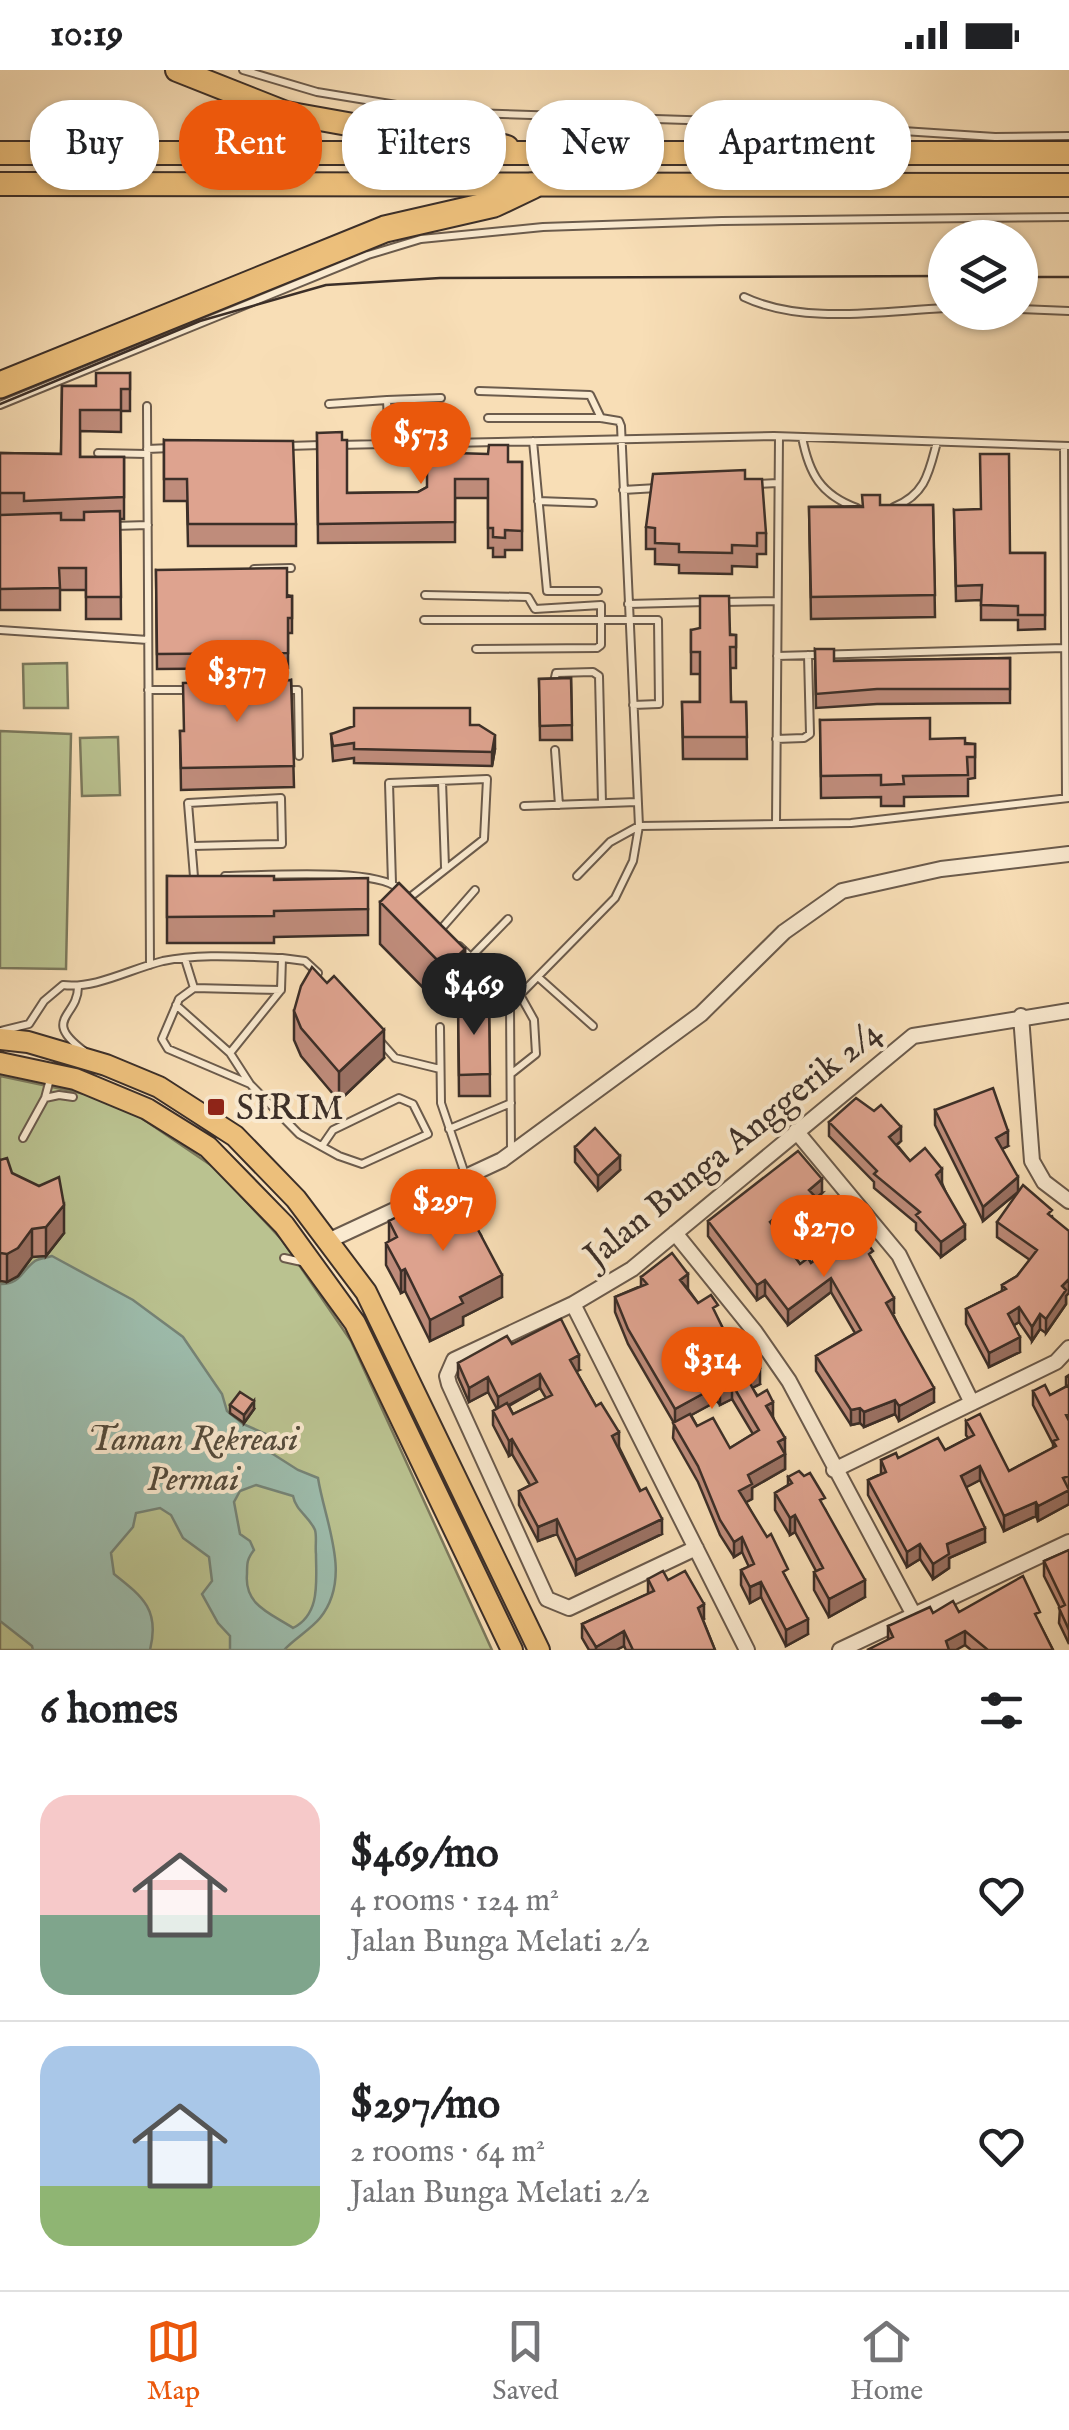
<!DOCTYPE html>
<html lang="en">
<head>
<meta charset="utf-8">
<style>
	body { margin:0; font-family:"IM FELL English",serif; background:#f6f6f6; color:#202124; height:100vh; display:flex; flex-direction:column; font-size:38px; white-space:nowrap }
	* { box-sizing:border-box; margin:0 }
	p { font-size:32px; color:#757577 }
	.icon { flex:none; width:55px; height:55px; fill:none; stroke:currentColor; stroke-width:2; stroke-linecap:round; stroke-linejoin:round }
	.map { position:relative; height:1580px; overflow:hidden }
	.drawer { display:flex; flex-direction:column; background:#fff; flex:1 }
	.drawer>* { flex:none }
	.top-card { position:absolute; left:30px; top:30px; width:1010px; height:90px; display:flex; gap:20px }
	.controls { position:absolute; left:928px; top:150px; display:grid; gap:20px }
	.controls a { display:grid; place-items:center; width:110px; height:110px; border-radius:50%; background:#fff; box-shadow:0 2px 8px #0004; font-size:50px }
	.price { position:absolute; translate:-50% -85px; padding:0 22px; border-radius:35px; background:#ea580c; color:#fff; font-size:32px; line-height:65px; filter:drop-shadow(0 2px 5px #0008) }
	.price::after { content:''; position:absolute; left:50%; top:60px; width:30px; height:22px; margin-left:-15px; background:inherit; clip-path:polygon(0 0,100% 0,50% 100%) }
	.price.current { background:#222; color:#fff }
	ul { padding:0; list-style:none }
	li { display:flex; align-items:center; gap:30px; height:250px; padding:0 40px }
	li+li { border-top:2px solid #e0e0e0 }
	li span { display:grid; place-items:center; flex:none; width:280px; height:200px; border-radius:30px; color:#555 }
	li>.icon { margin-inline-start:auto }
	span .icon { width:120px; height:120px; fill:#fffc; stroke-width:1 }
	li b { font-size:42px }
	h2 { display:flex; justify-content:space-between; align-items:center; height:120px; padding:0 40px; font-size:42px }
	.chip { padding:0 35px; border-radius:40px; background:#fff; box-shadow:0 2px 8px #0004; font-size:35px; line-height:90px }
	.chip.current { background:#ea580c; color:#fff }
	.status { display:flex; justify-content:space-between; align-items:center; height:70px; padding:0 50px; background:#fff; direction:ltr }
	.status svg { height:28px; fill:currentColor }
	.tabs { display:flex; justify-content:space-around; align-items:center; height:140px; border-top:2px solid #e0e0e0; background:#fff; font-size:28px; color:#757577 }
	.tabs a { display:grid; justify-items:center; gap:5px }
	.tabs .current { color:#ea580c }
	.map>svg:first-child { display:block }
	.green { fill:#bac290; stroke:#7b785c; stroke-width:2.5 }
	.water { fill:#9dbcac; stroke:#768477; stroke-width:2.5; fill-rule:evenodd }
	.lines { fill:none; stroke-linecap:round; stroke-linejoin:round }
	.service-casing { stroke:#6b5b4c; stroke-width:10 }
	.minor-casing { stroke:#6b5b4c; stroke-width:18 }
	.primary-casing { stroke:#3c2f28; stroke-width:24 }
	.trunk-casing { stroke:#3c2f28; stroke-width:26 }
	.motorway-casing { stroke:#3c2f28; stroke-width:29 }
	.service { stroke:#faead0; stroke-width:6 }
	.minor { stroke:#faead0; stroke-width:14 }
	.primary { stroke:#ecbf7b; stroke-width:20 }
	.trunk { stroke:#ecbf7b; stroke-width:22 }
	.motorway { stroke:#ecbf7b; stroke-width:25 }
	.tram { stroke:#3c2f28; stroke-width:2.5 }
	.wall { fill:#bf8c7b; stroke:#3c2f28; stroke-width:2.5; fill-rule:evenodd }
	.shaded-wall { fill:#9b7264; stroke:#3c2f28; stroke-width:2.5 }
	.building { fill:#dea38f; stroke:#3c2f28; stroke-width:2.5; fill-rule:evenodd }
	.poi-dot { fill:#8f2418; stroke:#faead0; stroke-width:4 }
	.labels { text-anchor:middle; stroke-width:8; stroke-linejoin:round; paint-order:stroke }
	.poi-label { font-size:35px; fill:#3c2f28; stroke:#faead0; text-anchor:start }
	.street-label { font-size:35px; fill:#3c2f28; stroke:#faead0 }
	.park-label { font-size:35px; font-style:italic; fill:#554c3d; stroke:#faead0 }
</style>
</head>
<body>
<div class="status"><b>10:19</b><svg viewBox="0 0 49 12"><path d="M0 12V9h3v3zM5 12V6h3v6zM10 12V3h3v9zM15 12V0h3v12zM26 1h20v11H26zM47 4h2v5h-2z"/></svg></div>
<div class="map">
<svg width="1069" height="1580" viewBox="0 0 1069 1580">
	<rect width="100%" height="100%" fill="#f8deb6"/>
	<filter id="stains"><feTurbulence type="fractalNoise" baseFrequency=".002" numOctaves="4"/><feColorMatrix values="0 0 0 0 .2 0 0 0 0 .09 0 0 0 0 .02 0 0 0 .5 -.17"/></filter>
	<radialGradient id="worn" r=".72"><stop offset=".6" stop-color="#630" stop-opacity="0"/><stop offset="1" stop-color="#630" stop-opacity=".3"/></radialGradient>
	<path class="green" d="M67,593L68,638H24L23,594Z
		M0,661L71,664L66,899L0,898Z
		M118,667L120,725L82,726L80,668Z
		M0,1006L90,1025L140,1047L215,1098L282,1170L351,1271L492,1580H0Z"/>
	<path class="water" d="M52,1186L133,1230L183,1267L222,1324L227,1341L243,1354L268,1365L265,1379L298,1400L318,1408C325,1453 353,1507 320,1548C310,1560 294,1569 284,1580H230V1566L218,1553L202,1524L212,1511L209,1487L183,1468L171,1445L160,1438L136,1443L133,1457L111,1483L114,1504C143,1527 160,1540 150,1580H33L32,1576L0,1551V1214C20,1215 21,1201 35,1191C40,1188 46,1188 52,1186ZM256,1415L293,1426C296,1441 309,1446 315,1460C317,1467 315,1477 316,1484C316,1511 321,1544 293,1558C270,1543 244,1535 247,1504C247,1493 247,1489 254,1480L250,1471L240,1464L234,1432L240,1421Z"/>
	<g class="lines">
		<g class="service-casing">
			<path id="service" d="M243,0L317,22L439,42L780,53L995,67L1069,66
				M744,227C803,255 881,241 945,238
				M1020,239L1069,241
				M479,321L590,325L601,348
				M329,334L387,330
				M0,335L368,185L421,169L543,157L722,151L1069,147
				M147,336L150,895
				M488,348H601L619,351L621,356L639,756L610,772L577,806
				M802,367C809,404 821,425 857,438
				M533,371L547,521H598
				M448,373L774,366L1069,376
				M389,374L387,330L441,328
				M338,375L431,373
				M288,376L321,375
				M1064,376L1066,728
				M147,379L171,378
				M98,383L147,384
				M755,414L778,413
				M623,420L657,418
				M538,431L593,433
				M894,437C926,424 929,402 937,372
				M114,456L148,455
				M254,499L291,498
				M425,525L528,527L535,539L601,535V575L597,578L476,579
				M723,532L777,531
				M628,534L706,532
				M424,550H658L659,634L633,635
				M0,560L148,570
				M777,586L1065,578
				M553,616L556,603L593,602L599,606L602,733
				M148,620H187
				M285,620H298L299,686
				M776,669L804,668L810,664L808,585
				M555,680L559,735
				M442,711L445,797
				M524,736L637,732
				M776,754L779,367
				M192,776L282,774L281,728L188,733L194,807
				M225,806C260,806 375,797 399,819
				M392,813L389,713L487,709L484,769L409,828
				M441,859L475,820
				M459,876L496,911L510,935
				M471,887L508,849
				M282,888L305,891L318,903
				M185,889L194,918
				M538,907L593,956
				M78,917C78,947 41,949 84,981
				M176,935L230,983L250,1014L299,1064L339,1086L362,1094L428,1064L413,1034L399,1028L333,1060L322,1076
				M440,957L441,1033L466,1107
				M1,961L29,954L44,931L63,915C96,919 130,899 163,891C201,883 244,887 282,888L281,920L194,918L179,929L162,969L168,979L250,1014
				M380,971L395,988L440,999
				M230,983L280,921
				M512,1003L536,984L534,950L520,925
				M45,1028L59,1025L73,1027
				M449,1059L511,1033
				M23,1068L45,1028L50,1009
				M511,1080L510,935L615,828L633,791L639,756L851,753L1069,728
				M284,1188L302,1192"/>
		</g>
		<g class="minor-casing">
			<path id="minor" d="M1021,946L1032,1091L1044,1112L1069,1131
				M796,1061L899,1185L972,1333
				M675,1163L755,1262L789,1311L914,1545
				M330,1170L502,1090L701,944L784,862L842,821L941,799L1069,784
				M573,1234L747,1580
				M834,1400L1056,1292L1069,1278
				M696,1478L569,1538L547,1529L449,1314L447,1306L454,1290L573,1234L632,1199L913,966L1069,941
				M840,1580L1069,1472"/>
		</g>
		<g class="primary-casing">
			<path id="primary" d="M0,969L28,972L106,995L159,1017L235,1066L296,1129L366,1222L539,1580
				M0,993L75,1009L147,1039L208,1077L284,1155L355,1253L512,1580"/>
		</g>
		<g class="trunk-casing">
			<path id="trunk" d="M177,0L286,43L370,58L455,63L507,77
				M0,83H1069
				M0,114L1069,115"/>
		</g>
		<g class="motorway-casing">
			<path id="motorway" d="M0,315L385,159L494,134L532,116"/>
		</g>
		<use href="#service" class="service"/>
		<use href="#minor" class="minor"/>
		<use href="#primary" class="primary"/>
		<use href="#trunk" class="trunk"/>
		<use href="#motorway" class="motorway"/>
		<path class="tram" d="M1020,207H1069
			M0,334L200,251L326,215L440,208L945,206"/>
	</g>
	<path class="wall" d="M130,303V341H121V362L80,361V387H124V449H120L121,549H86V520H60V540H0V383L61,384L62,316H96Z
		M317,363L342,370L347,423L418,422L427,417L447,368L455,383L508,392H522V480H505V487H493V478H488V428H455V472L318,473Z
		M164,370L296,454V476H188L187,431H164Z
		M745,409L766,463V484H757V497L732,496V504L679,503V495L655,494V479H646V457Z
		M933,435L935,547L811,549L809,437Z
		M954,440L1010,483H1045V559L1018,560V550H981V530L956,531Z
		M156,500L292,526V563H288V598L157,599Z
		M691,560L736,565V598H730L731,632H746L747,689H683L682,632H700V604H691Z
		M815,579L834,591L1010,588V633L877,634L816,638Z
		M571,608L572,670H540L539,609Z
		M291,610L294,717L181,720L180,661H183Z
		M820,650L930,669L975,674V708L968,709V726L904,727V736H881V727L821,728Z
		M470,655L495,679L492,696L354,693V688L333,691L331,664Z
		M167,806L274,810L368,839V865L274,867V873H167Z
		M380,832L465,879V921L445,940L380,874Z
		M458,932H489L490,1026H459Z
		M294,941L384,988L339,1031L301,986L294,970Z
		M935,1040L1008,1076L1002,1079L1018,1122L983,1151L935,1055Z
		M874,1041L901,1071L897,1075L910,1091L942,1113L965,1169L941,1187L916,1160V1153L874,1118V1112L829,1066V1052Z
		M575,1077L620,1100L598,1120L575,1092Z
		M0,1090L64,1163L46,1186L32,1187L18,1206L7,1212L0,1211Z
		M822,1123L817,1128L873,1191L894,1243L893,1244L934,1332L899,1351L895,1344L864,1357L860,1353L851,1355L816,1301V1286L855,1263L831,1222L788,1255L765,1225L757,1230L708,1166V1151ZM794,1147L826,1181L811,1193L800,1194L776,1161Z
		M437,1129L455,1130L481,1165L502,1227L463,1247V1255L430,1271L405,1221L401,1223L386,1195V1173L389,1172V1151L421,1148L437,1139Z
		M1052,1146L1066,1226V1234L1046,1263L1040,1259L1032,1271L1019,1252L1014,1255L1020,1282L989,1297L966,1254V1239L1002,1221V1215L1017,1206L1030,1190L997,1167V1152Z
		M641,1207L688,1219L698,1233L718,1249L737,1287L760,1314L752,1318L773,1347L785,1383V1399L752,1418V1429L746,1432L788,1512L808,1564L786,1576L761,1527L750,1533L741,1515V1500L749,1497L742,1482L734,1487L720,1465L698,1412L673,1368L674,1353L628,1274L615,1242V1227L641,1216ZM732,1329L753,1364L730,1378L697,1356L691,1345L717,1331L720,1335Z
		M512,1274L579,1300L576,1301L619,1377L662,1464L576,1505L557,1464L538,1471L519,1435V1421L530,1415L512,1384L509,1386L493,1355V1341L497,1339L488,1322L469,1332L458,1307V1293ZM540,1318L546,1328L513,1344L509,1336Z
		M1069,1305V1434L1038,1451L1036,1446L1004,1461L980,1410L966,1417L985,1472L949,1488V1498L933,1509L920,1489L907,1497L868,1425V1410L881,1404V1390L898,1388L945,1380L968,1368L966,1365V1351L1009,1401L1053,1378V1374L1033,1335V1321L1050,1325L1066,1317V1307Z
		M230,1335L254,1339L244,1353L230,1343Z
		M788,1407L825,1439L865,1527L829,1547L814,1520V1502L816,1501L795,1462L790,1465L775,1440V1423L788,1415Z
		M1069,1480V1574L1059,1553L1060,1538L1044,1506V1491Z
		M648,1509L668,1510L704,1549L703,1550L715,1580H626L624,1576L616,1580H589L582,1568V1554L648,1524Z
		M959,1542L1040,1555L1053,1580H971L965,1575L888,1569V1556L933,1543Z"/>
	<path class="shaded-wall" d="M495,665V679L492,696V682Z
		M465,879V921L445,940V898Z
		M384,960V988L339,1031V1002Z
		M901,1057V1071L889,1081V1067Z
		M1008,1061V1076L996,1082V1068Z
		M620,1086V1100L598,1120V1106Z
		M942,1099V1113L936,1119V1105Z
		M1018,1107V1122L983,1151V1137Z
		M822,1109V1123L809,1134V1120Z
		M794,1132V1147L770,1167V1152Z
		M64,1135V1163L46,1186V1157Z
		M965,1155V1169L941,1187V1172Z
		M32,1159V1187L18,1206L7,1212V1184Z
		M405,1199V1221L401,1223V1201Z
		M688,1204V1219L680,1210Z
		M502,1205V1227L463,1247V1255L430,1271V1250L460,1227Z
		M831,1208V1222L788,1255V1240Z
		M1069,1209V1223L1066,1226V1234L1046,1263V1249L1062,1216Z
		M765,1210V1225L757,1230V1215Z
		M894,1228V1243L886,1247V1233Z
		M1019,1237V1252L1008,1259V1244Z
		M1040,1244V1259L1032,1271V1257Z
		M1020,1267V1282L989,1297V1283Z
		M579,1285V1300L570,1305V1290Z
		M760,1298V1314L746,1321V1306Z
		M540,1304V1318L498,1341V1327Z
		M488,1307V1322L469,1332V1318Z
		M732,1314V1329L720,1335V1320Z
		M717,1316V1331L675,1354V1339Z
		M934,1318V1332L899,1351V1336Z
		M895,1330V1344L864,1357V1342Z
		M254,1331V1339L244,1353V1345Z
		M773,1332V1347L766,1336Z
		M860,1338V1353L851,1355V1340Z
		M619,1362V1377L612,1381V1366Z
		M785,1368V1383L778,1387V1372Z
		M512,1369V1384L509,1386V1371Z
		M785,1384V1399L752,1418V1429L739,1436V1421L748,1405Z
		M980,1396V1410L961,1420V1406Z
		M1069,1420V1434L1038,1451V1436Z
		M1036,1432V1446L1004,1461V1446Z
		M795,1445V1462L790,1465V1448Z
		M557,1449V1464L538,1471V1457Z
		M662,1449V1464L576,1505V1490Z
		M985,1458V1472L949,1488V1498L933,1509V1494L947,1474Z
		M742,1467V1482L734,1487V1472Z
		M920,1474V1489L907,1497V1482Z
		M865,1510V1527L829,1547V1529Z
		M761,1512V1527L750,1533V1517Z
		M704,1534V1549L698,1552V1538Z
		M808,1549V1564L786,1576V1560Z
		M624,1561V1576L616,1580H596V1577Z
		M965,1561V1575L956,1580H946V1571Z"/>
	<path class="building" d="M96,303H130V319H121V340H80V387H124V427L24,431V423H0V383L61,384L62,316H96Z
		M342,362V370H347V423L418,422L427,417V362H447V368H455V383L488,384L489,375H508V392H522V461L505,460V468L493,467V458H488V409H455V452L318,454L317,363Z
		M164,370L293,371L296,454H188L187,409H164Z
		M980,384H1009L1010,483H1045V545H1018V536L981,535L982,515L956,516L954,440L981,439Z
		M745,400V409H762L766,463H757V476L732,475V483L679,482V474L655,473V458L646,457L653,404Z
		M862,425H880V435H933L935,525L811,527L809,437H863Z
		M120,441L121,527H86V498H59L60,518L0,519V445L61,443V450H84V442Z
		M287,498V527L292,526V548H288V583L157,584L156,500Z
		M700,526H729L730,565H736V577H730L731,632H746L747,667H683L682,632H700V582H691V560L700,558Z
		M815,579H834V591L1010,588V619H877L816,624Z
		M571,608L572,655L540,656L539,609Z
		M291,610L294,696L181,698L180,661H184L183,613Z
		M354,638H470V655H479L495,665L492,682L354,679V673L333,676L331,664L354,656Z
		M930,648V669L965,668V674H975V687H967L968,705L903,706L904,714L881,715V705L821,706L820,650Z
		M167,806H274V810L368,808V839L274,841V846L167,847Z
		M399,813L465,879L445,898L380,832Z
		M312,897L327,913L334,906L384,960L339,1002L301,958L294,941L301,916Z
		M458,932H489L490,1004L459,1005Z
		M993,1018L1008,1061L996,1068L1018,1107L983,1137L935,1040Z
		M856,1028L874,1041L881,1035L901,1057L889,1067L910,1091L925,1078L942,1099L936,1105L965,1155L941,1172L916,1145L920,1142L874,1104L877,1101L829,1052Z
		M595,1058L620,1086L598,1106L575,1077Z
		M798,1081L822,1109L809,1120L828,1140L832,1136L857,1159L873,1181L869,1184L894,1228L886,1233L934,1318L899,1336L895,1330L864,1342L860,1338L851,1340L816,1286L861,1260L831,1208L788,1240L765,1210L757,1215L708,1151ZM794,1132L835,1175L811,1193L808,1188L800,1194L770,1152Z
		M7,1088L12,1103L39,1116L59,1107L64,1135L46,1157L32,1159L18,1178L7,1184L0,1183V1090Z
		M1023,1115L1052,1140L1048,1144L1069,1161V1209L1062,1216L1066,1220L1046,1249L1040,1244L1032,1257L1019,1237L1008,1244L1020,1267L989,1283L966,1239L1006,1219L1002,1215L1017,1206L1037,1180L997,1152Z
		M450,1122L455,1130L466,1124L481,1153L476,1156L502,1205L460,1227L463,1233L430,1250L405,1199L401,1201L386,1173L397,1167L389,1151L416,1137L421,1148L441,1137L437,1129Z
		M672,1183L688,1204L680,1210L698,1233L711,1225L718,1235L713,1238L737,1287L750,1280L760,1298L746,1306L757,1326L767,1320L773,1332L766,1336L785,1368L778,1372L785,1384L748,1405L752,1414L739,1421L767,1467L771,1464L788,1499L783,1502L808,1549L786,1560L761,1512L750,1517L741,1500L754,1494L742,1467L734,1472L720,1450L698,1396L673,1353L690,1344L697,1356L713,1348L730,1378L759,1360L732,1314L720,1320L717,1316L675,1339L628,1259L615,1227L647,1214L641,1207Z
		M561,1249L579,1285L570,1290L596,1336L601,1333L619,1362L612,1366L640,1421L646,1418L662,1449L576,1490L557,1449L538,1457L519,1421L537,1412L512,1369L509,1371L493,1341L507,1333L513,1344L552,1325L540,1304L498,1327L488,1307L469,1318L458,1293L507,1266L512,1274Z
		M1045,1315L1050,1325L1069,1315V1344L1066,1345L1069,1351V1406L1063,1408L1069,1420L1038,1436L1036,1432L1004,1446L980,1396L961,1406L985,1458L947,1474L949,1484L933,1494L920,1474L907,1482L868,1410L886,1402L881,1390L896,1383L898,1388L938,1368L945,1380L974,1365L966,1351L980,1344L1009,1401L1056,1376L1053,1371L1058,1369L1033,1321Z
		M240,1322L254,1331L244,1345L230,1335Z
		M799,1401L804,1406L810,1403L825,1428L820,1430L865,1510L829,1529L814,1502L823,1498L795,1445L790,1448L775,1423L792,1413L788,1407Z
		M1069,1480V1560L1059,1538L1065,1535L1044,1491Z
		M663,1501L668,1510L685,1501L704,1534L698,1538L715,1580H633L624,1561L596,1577L582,1554L654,1521L648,1509Z
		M1023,1506L1040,1542L1035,1544L1053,1580H988L965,1561L946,1571L949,1580H867L893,1567L888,1556L930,1537L933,1543L953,1531L959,1542Z"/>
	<rect class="poi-dot" x="206" y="1027" width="20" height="20" rx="5"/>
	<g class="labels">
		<g class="poi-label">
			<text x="236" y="1049">SIRIM</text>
		</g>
		<g class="street-label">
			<text transform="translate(732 1073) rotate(-39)" y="12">Jalan Bunga Anggerik 2/4</text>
		</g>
		<g class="park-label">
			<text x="193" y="1380">Taman Rekreasi<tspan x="193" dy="40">Permai</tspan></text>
		</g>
	</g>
	<rect width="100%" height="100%" filter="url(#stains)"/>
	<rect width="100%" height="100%" fill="url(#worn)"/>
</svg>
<div class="controls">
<a><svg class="icon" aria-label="layers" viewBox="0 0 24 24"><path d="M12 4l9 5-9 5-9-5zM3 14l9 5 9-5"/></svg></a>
</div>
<b class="price" style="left:421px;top:417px">$573</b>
<b class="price" style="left:237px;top:655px">$377</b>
<b class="price current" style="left:474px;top:968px">$469</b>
<b class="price" style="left:443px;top:1184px">$297</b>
<b class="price" style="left:824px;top:1210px">$270</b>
<b class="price" style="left:712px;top:1342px">$314</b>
<div class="top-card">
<a class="chip">Buy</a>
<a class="chip current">Rent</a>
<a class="chip">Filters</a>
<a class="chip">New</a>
<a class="chip">Apartment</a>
</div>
</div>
<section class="drawer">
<h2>6 homes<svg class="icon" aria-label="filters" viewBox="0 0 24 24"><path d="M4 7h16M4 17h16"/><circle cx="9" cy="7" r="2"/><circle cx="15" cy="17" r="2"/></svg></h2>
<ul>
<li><span style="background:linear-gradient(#f6c9c9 60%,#7fa58c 0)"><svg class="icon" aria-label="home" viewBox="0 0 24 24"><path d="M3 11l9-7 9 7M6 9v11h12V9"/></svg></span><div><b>$469/mo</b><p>4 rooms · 124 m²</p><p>Jalan Bunga Melati 2/2</p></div><svg class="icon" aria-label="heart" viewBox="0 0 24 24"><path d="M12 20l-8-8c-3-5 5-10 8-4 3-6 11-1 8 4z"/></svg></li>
<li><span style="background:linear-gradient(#a9c7e8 70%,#8fb573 0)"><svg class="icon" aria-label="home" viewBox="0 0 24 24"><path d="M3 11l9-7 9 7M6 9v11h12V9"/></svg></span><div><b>$297/mo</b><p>2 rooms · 64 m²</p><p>Jalan Bunga Melati 2/2</p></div><svg class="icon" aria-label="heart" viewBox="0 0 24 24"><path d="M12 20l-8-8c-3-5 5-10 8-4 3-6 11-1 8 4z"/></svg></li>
</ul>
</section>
<nav class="tabs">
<a class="current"><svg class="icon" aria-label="map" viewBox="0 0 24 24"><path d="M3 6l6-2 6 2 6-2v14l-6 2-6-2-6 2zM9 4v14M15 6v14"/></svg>Map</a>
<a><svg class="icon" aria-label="saved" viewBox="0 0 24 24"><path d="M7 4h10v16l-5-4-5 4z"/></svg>Saved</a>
<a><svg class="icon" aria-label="home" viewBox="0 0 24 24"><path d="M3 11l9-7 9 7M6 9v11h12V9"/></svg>Home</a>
</nav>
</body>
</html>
